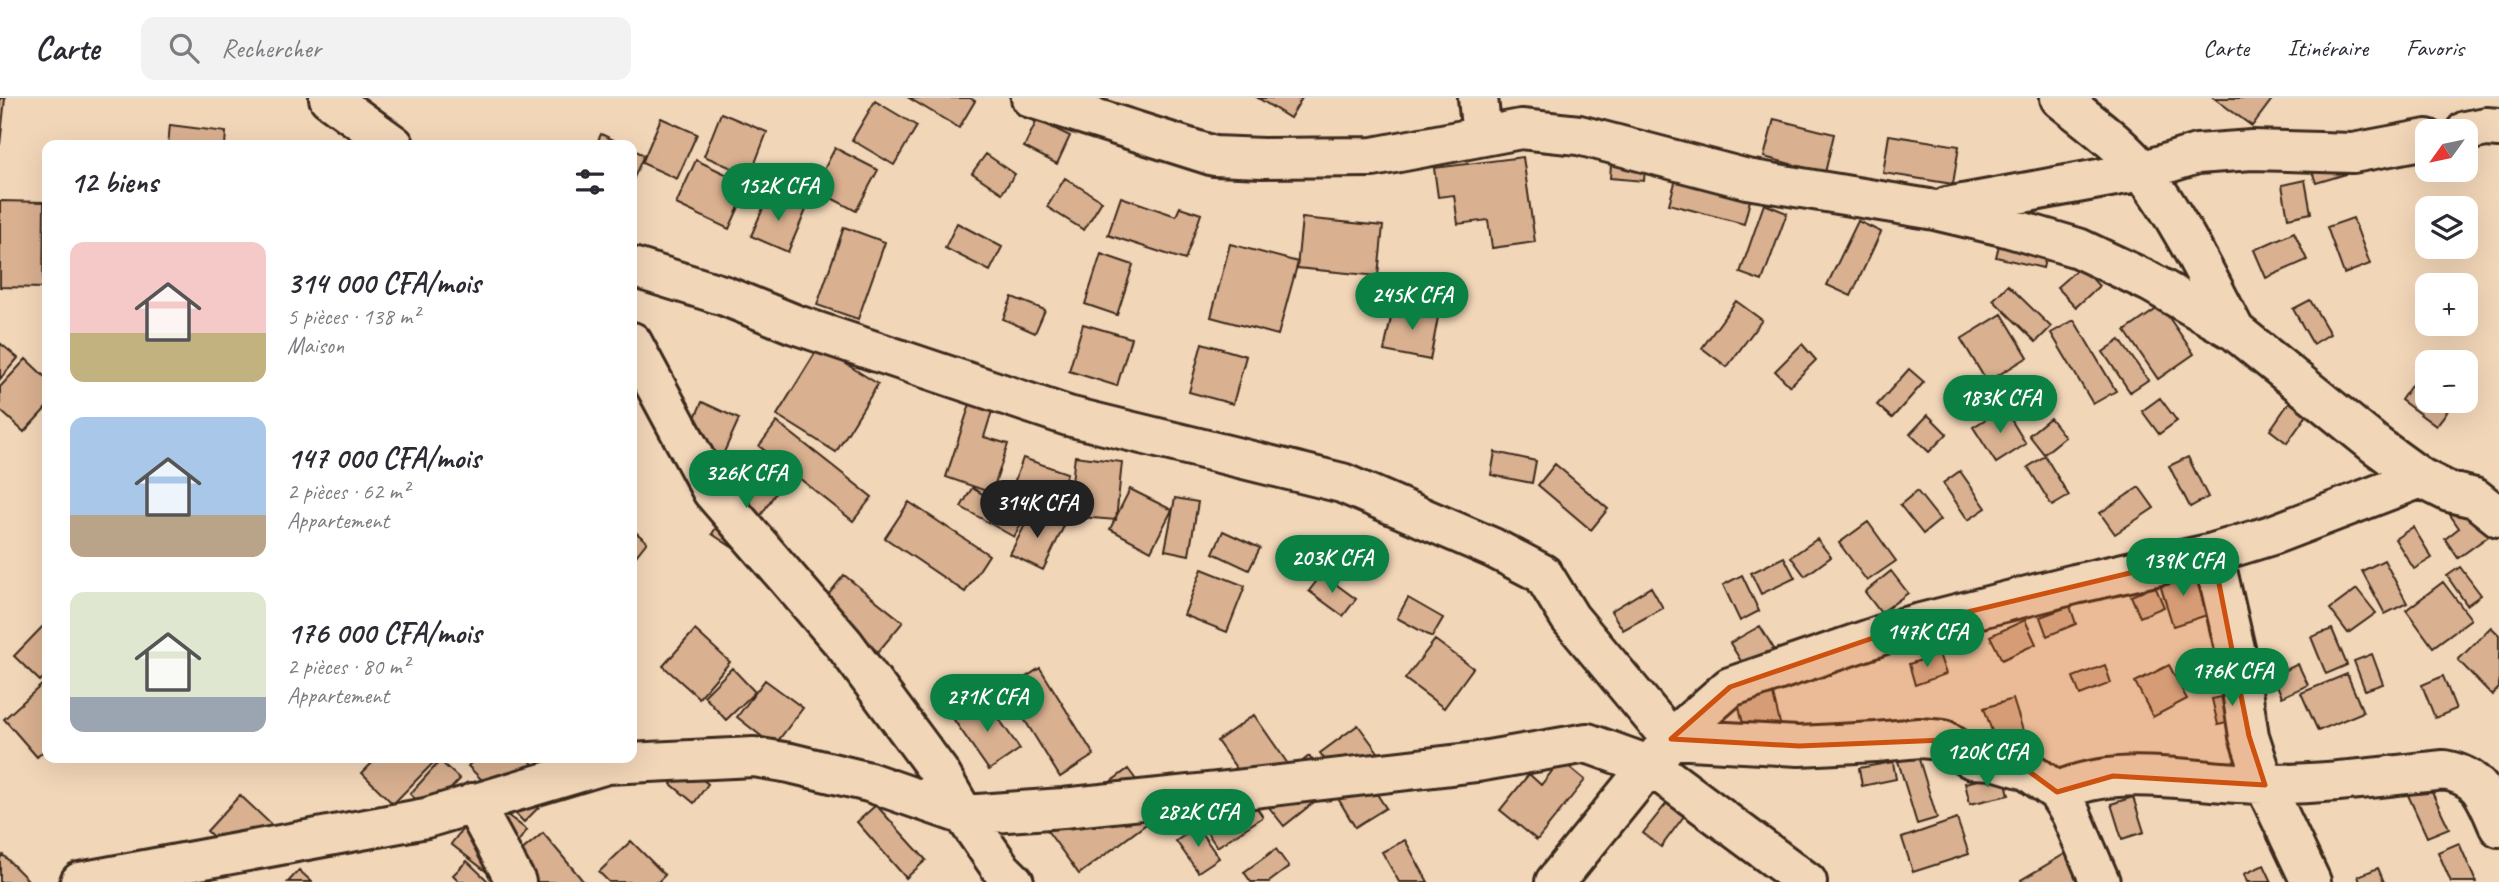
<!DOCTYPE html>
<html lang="fr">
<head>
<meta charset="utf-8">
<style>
	body { margin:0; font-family:Caveat,sans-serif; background:#f2f2f3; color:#2b2b33; height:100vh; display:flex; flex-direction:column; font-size:26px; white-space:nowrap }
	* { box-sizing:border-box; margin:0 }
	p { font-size:23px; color:#7c7c81 }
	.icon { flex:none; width:38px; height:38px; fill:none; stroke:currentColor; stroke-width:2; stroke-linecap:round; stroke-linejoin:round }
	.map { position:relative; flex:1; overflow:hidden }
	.side { position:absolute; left:42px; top:42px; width:595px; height:623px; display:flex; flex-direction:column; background:#fff; border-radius:14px; box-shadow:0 7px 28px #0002 }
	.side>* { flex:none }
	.needle { width:46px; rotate:237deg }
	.buttons { position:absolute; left:2415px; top:21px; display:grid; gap:14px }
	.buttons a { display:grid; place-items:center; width:63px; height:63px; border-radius:14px; background:#fff; box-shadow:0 7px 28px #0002; font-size:35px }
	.price { position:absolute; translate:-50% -60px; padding:0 16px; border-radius:24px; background:#0b8043; color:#fff; font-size:23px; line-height:46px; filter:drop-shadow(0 2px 4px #0008) }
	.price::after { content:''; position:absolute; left:50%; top:42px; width:21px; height:16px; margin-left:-10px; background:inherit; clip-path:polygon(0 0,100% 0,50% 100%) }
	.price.current { background:#222; color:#fff }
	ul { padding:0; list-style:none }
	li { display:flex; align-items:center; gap:21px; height:175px; padding:0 28px }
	li span { display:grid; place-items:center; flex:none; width:196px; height:140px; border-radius:14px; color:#555 }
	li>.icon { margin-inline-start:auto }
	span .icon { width:84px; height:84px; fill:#fffc; stroke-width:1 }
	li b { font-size:30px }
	h2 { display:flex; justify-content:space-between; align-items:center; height:84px; padding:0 28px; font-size:30px }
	header { display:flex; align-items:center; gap:42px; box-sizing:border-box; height:98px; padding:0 35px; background:#fff; border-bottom:2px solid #e1e1e2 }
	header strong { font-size:33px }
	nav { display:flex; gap:38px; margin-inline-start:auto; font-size:24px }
	.search { width:490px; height:63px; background:#f2f2f3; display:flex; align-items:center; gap:18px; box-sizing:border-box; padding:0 24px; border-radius:14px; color:#7c7c81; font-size:26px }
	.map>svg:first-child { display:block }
	.building { fill:#d9b090; stroke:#3b2a1e; stroke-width:2 }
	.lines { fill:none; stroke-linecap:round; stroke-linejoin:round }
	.minor-casing { stroke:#3b2a1e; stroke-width:44 }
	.minor { stroke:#f2d6b8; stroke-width:38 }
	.marked { fill:#ce520f; fill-opacity:0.2; stroke:#ce520f; stroke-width:5; stroke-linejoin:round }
</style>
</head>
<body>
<header>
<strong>Carte</strong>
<div class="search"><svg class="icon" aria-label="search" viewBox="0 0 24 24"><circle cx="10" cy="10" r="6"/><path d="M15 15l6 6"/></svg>Rechercher</div>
<nav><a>Carte</a><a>Itinéraire</a><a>Favoris</a></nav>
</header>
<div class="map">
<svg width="2499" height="784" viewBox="0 0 2499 784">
	<rect width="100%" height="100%" fill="#f2d6b8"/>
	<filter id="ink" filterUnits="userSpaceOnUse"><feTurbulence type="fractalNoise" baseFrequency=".0143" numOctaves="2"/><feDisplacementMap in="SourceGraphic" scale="14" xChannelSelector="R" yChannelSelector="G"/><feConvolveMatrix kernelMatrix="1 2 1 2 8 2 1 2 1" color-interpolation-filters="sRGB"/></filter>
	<g filter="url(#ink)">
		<path class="building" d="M0,0H5L0,47Z
			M909,0H970L975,3L959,30Z
			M1258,0H1302L1290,20Z
			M2214,0H2273L2252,28Z
			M875,3L917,28L894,67L852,42Z
			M721,15L767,34L750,78L704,58Z
			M661,20L697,36L677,81L642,65Z
			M1774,21L1834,36L1825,75L1764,59Z
			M1037,22L1070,38L1057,66L1024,49Z
			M170,27L226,34L225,47H168Z
			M601,36L624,47H596Z
			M1889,37L1959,48L1953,86L1883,75Z
			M835,50L878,72L856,113L814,91Z
			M632,51L644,57L632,84Z
			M1612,53L1646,55L1644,83L1610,80Z
			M986,56L1015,76L1002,95L972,75Z
			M1523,59L1535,144L1492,150L1488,122L1458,126L1454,97L1438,99L1434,70Z
			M2308,61L2363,71L2316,85Z
			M696,62L749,87L729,131L676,106Z
			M1680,67L1754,87L1744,126L1669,106Z
			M1065,80L1102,103L1084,132L1047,109Z
			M2305,82L2311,115L2288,120L2282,87Z
			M769,96L806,112L788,154L751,138Z
			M1121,99L1176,118L1180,109L1201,116L1185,162L1108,137Z
			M0,103L44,104L43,190L0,189Z
			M1764,106L1787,115L1762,183L1740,175Z
			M1302,120L1383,128L1378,178L1297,170Z
			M2353,120L2370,166L2344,176L2327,129Z
			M1858,123L1881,134L1851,198L1827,187Z
			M957,125L1002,149L990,173L945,150Z
			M844,129L885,144L858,221L817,207Z
			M2003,132L2050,142L2043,170L1996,159Z
			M2294,134L2307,162L2266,180L2254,152Z
			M1230,146L1298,164L1278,237L1211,219Z
			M1101,156L1133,167L1117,217L1085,206Z
			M2081,168L2099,188L2076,209L2057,189Z
			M2008,187L2051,229L2036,244L1993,202Z
			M1012,199L1045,212L1035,235L1003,221Z
			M2310,202L2330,236L2313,246L2293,211Z
			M1736,203L1762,222L1727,269L1702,250Z
			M1394,205L1439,214L1430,262L1384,253Z
			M2161,208L2194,256L2158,281L2125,233Z
			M2002,216L2028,259L1987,284L1961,241Z
			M2074,222L2116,293L2093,306L2051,235Z
			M1083,226L1131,240L1117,288L1069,273Z
			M2120,242L2148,282L2130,294L2103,254Z
			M0,245L18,260L0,281Z
			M1202,245L1246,258L1233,306L1189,294Z
			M1802,246L1816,262L1790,288L1775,273Z
			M819,249L878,286L836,354L777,317Z
			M26,261L47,281V309L24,334L0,312V289Z
			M1909,271L1924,284L1892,320L1877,307Z
			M2420,275L2427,281V303H2455L2436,328L2401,302Z
			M2297,293L2314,307L2287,345L2270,332Z
			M2160,300L2177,323L2159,336L2142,313Z
			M702,304L739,321L716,372L679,355Z
			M970,306L992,313L984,339L1008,346L992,395L946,379Z
			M2004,310L2026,346L1996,365L1973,329Z
			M1928,317L1947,336L1929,354L1910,336Z
			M2050,320L2065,339L2044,356L2029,337Z
			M777,324L872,399L853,423L759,348Z
			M1495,354L1536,363L1532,385L1491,377Z
			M1075,358L1122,364L1116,422L1068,418Z
			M2045,358L2069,398L2052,408L2028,369Z
			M2188,359L2208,399L2190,409L2169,368Z
			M1023,360L1067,375L1051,418L1008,402Z
			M1555,366L1608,411L1591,432L1538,387Z
			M754,371L780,388L738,453L712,436Z
			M1960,373L1986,410L1968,422L1943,385Z
			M2139,389L2154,410L2115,436L2100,415Z
			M972,390L1025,419L1014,439L961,409Z
			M1130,391L1172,412L1151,453L1110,431Z
			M2468,391L2497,432L2458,460L2445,441L2459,430L2444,408Z
			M1917,393L1940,422L1923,436L1900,407Z
			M1175,400L1198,404L1189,457L1165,452Z
			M909,404L989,457L965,494L885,440Z
			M1032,413L1064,428L1043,472L1010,456Z
			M1868,424L1896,463L1867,483L1839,445Z
			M2413,429L2432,460L2414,471L2395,441Z
			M632,431L647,444L632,463Z
			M1223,433L1260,450L1249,472L1213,455Z
			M1817,441L1831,459L1805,478L1791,459Z
			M1784,459L1795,480L1761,496L1751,475Z
			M2384,462L2407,505L2385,516L2362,473Z
			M2460,469L2481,497L2467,507L2447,478Z
			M1202,471L1245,488L1227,534L1184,517Z
			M1891,473L1908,495L1881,515L1865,494Z
			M2194,473L2207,517L2173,528L2159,483Z
			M1322,476L1356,501L1343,518L1309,493Z
			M844,477L903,524L878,554L821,506Z
			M1742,477L1759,513L1740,523L1723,487Z
			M2443,484L2471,521L2433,549L2406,512Z
			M2155,488L2164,509L2140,519L2131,498Z
			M1651,489L1663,510L1623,532L1611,513Z
			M2357,491L2376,515L2348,535L2330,511Z
			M1408,500L1443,520L1432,539L1397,520Z
			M2070,508L2076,526L2047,538L2040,519Z
			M2025,522L2036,546L2002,562L1990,538Z
			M47,524V576L40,583L14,558Z
			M1760,528L1774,551L1744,568L1730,545Z
			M2491,529L2499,537V590L2492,597L2458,562Z
			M2332,531L2347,567L2326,576L2311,539Z
			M695,532L730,564L699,600L663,568Z
			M1435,542L1473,570L1444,610L1405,581Z
			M1939,556L1946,576L1915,587L1909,566Z
			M2372,556L2383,586L2365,592L2354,563Z
			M2298,566L2308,587L2282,599L2273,578Z
			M2105,567L2111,585L2080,597L2073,579Z
			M2169,567L2187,601L2153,619L2135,584Z
			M732,570L755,594L726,622L704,598Z
			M1040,570L1094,657L1060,679L1006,592Z
			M2347,576L2363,614L2318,633L2301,595Z
			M2443,578L2456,611L2435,620L2422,587Z
			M765,582L803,610L774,648L737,619Z
			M46,583L47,650L37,659L4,621Z
			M2246,593L2252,619L2218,627L2212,601Z
			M1773,596L1783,638L1748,646L1738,605Z
			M985,601L1020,651L989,672L954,622Z
			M2013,601L2027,645L1999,654L1984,610Z
			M1254,617L1288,666L1252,692L1217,643Z
			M1358,627L1386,665L1348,692L1320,655Z
			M1309,658L1334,688L1284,728L1260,698Z
			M1918,658L1937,720L1917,726L1898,663Z
			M377,660H434L436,662L393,706L362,675Z
			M476,660H527L558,690L524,724L468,668Z
			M1561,662L1585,682L1537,742L1500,712L1529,676L1541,687Z
			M440,663L460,681L429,714L410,696Z
			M1893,664L1896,681L1862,688L1859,670Z
			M686,668L708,686L694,705L671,686Z
			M1128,671L1161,715L1079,776L1046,731Z
			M2004,676L2009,697L1970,706L1965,685Z
			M1369,684L1386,710L1355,729L1339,702Z
			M2429,688L2449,730L2427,739L2408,697Z
			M240,697L277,732L244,768L207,733Z
			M1248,697L1263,719L1217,749L1202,727Z
			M2133,699L2144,734L2122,741L2111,706Z
			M486,701L527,732L492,778L451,746Z
			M1667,705L1684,718L1661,749L1643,735Z
			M876,707L926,762L906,780L857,724Z
			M1957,721L1969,756L1913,774L1902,740Z
			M1197,729L1219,760L1198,774L1176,743Z
			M543,735L584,784H509L498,772Z
			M1405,742L1428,784H1399L1382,754Z
			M631,743L665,777L658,784H609L599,774Z
			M2459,745L2476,784H2451L2438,754Z
			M1276,751L1289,769L1269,784H1251L1244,774Z
			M2068,754L2086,784H2022L2021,782Z
			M3,757L30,784H0V760Z
			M467,763L489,784H460L453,777Z
			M2264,767L2272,784H2247L2244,776Z
			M2378,770L2384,784H2360L2358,778Z
			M299,772L312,784H288Z"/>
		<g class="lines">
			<g class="minor-casing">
				<path id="minor" d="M329,0L394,47
					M1031,0L1214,58L1263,60L1373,59L1521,31L1579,37L1747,81L1935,112L2003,128L2078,150L2150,184L2235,233L2377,348L2421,380L2449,394L2475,400L2499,419
					M1478,0L1482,38
					M2060,0C2088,23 2121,46 2144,75C2181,124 2207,179 2235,233
					M2466,33L2486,29L2499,30
					M1947,109L2142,73L2197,56L2252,52L2353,55L2427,41
					M632,169L725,198L794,226L1068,318L1342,385L1493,450L1543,476L1570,520L1671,641L1799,648L1876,644L1919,640L1944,642L1972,661L1994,662L2027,672L2057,694
					M632,244L712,393L845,547L939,674L964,717L1002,772L1014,784
					M2213,455L2236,555L2249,638L2265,687L2311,784
					M473,705L516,784
					M80,784L426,720L607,666L754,659L790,665L869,684L964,717L1063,710L1228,693L1477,664L1587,645L1651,668L1807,784
					M1555,784L1671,641L1730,589L1905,529L2075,486L2213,455L2272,437L2421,380
					M2100,784L2071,716L2057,694C2119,664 2196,686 2263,686C2323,687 2385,678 2444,672C2481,679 2485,697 2499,729"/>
			</g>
			<use href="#minor" class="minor"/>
		</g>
	</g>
	<path class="marked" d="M2213,455L2249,638L2265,687L2113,678L2057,694L2027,672L1972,661L1944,642L1799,648L1671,641L1730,589L1905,529Z"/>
</svg>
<div class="buttons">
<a><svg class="needle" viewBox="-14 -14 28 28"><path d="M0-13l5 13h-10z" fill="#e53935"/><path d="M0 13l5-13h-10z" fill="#7c7c81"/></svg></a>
<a><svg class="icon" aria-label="layers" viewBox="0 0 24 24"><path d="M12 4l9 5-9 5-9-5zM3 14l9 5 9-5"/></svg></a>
<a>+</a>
<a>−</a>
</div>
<b class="price" style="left:778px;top:125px">152K CFA</b>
<b class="price" style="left:1412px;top:234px">245K CFA</b>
<b class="price" style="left:2000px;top:337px">183K CFA</b>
<b class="price" style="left:746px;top:412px">326K CFA</b>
<b class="price current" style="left:1037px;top:442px">314K CFA</b>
<b class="price" style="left:1332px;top:497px">203K CFA</b>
<b class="price" style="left:2183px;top:500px">139K CFA</b>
<b class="price" style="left:1927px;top:571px">147K CFA</b>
<b class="price" style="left:2232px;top:610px">176K CFA</b>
<b class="price" style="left:987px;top:636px">271K CFA</b>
<b class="price" style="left:1987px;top:691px">120K CFA</b>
<b class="price" style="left:1198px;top:751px">282K CFA</b>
<section class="side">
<h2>12 biens<svg class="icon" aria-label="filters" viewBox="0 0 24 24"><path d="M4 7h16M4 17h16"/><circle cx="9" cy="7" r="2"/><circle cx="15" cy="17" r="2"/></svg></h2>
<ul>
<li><span style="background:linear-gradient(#f6c9c9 65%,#c2b280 0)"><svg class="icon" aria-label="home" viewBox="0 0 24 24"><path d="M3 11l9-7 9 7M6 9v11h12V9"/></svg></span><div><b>314 000 CFA/mois</b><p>5 pièces · 138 m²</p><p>Maison</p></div></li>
<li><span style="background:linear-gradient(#a9c7e8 70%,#b9a48a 0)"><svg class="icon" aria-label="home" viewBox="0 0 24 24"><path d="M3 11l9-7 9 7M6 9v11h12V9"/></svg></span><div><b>147 000 CFA/mois</b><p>2 pièces · 62 m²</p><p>Appartement</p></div></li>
<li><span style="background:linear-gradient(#dfe7d0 75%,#9aa5b1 0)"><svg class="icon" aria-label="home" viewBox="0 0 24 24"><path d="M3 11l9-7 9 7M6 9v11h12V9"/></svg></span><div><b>176 000 CFA/mois</b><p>2 pièces · 80 m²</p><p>Appartement</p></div></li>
</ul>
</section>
</div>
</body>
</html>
